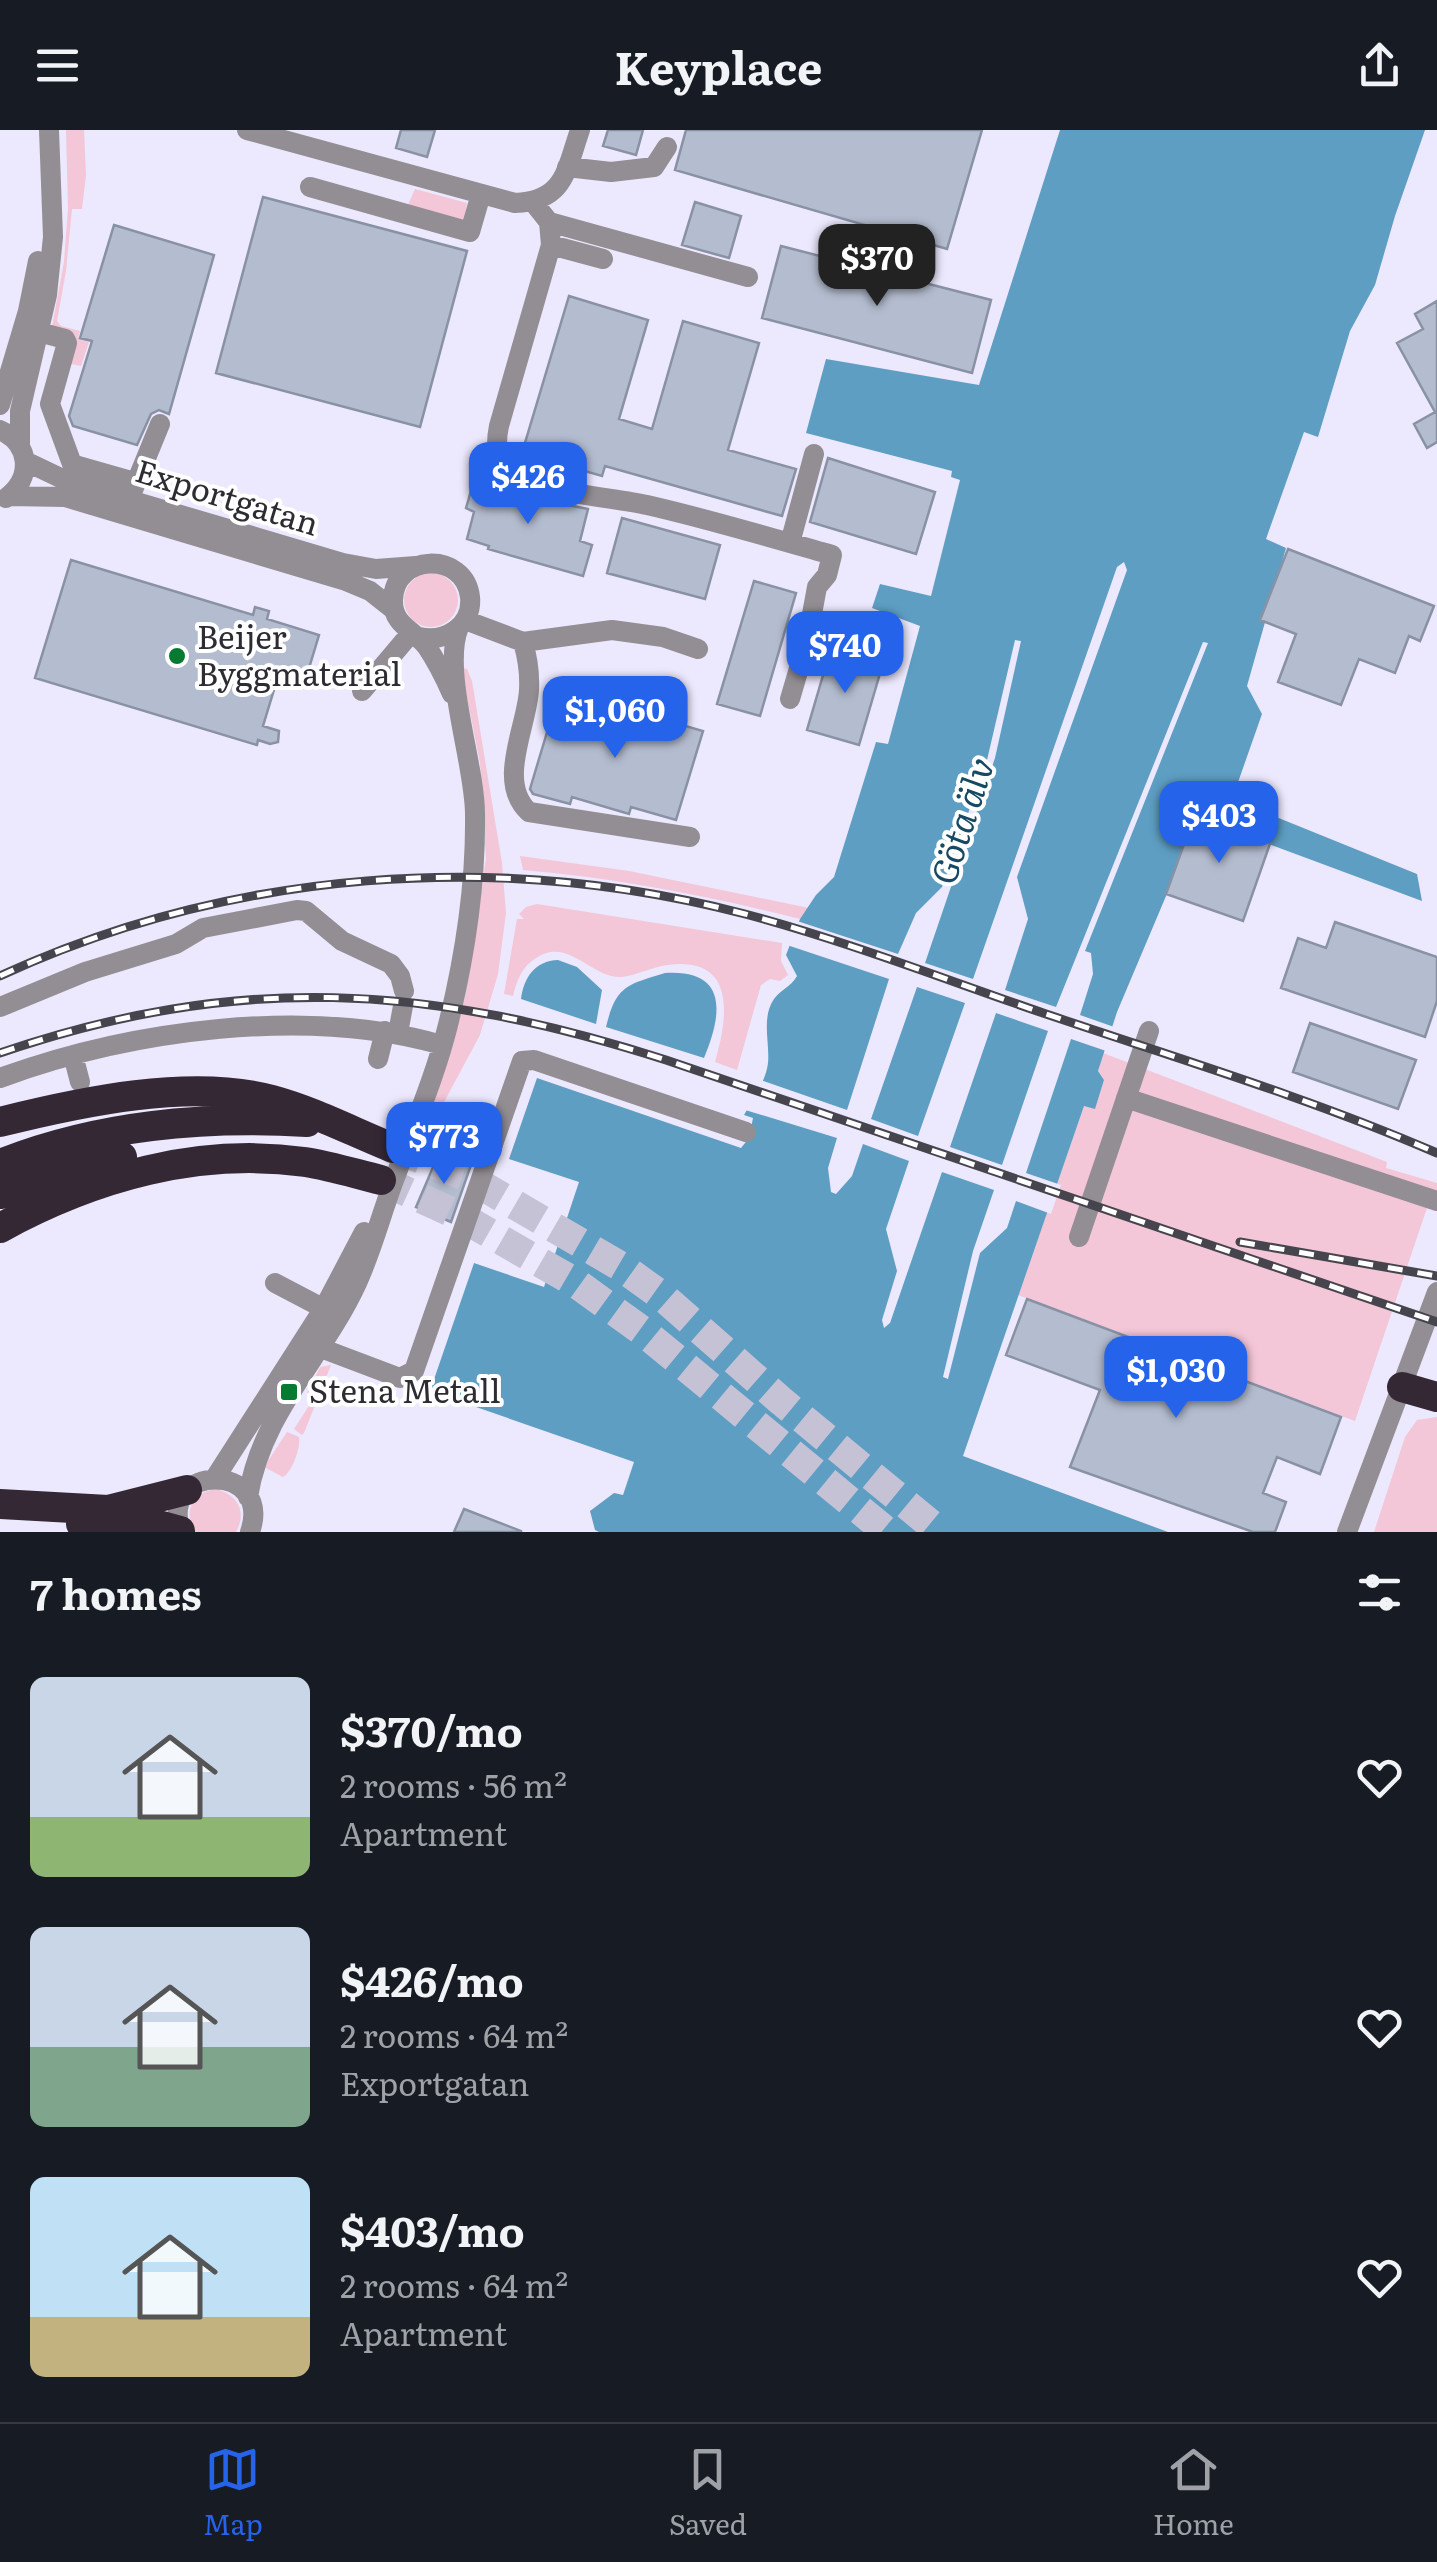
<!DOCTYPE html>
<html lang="en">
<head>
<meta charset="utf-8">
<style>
	body { margin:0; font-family:Literata,serif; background:#20242c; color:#f1f3f6; height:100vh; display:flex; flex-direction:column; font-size:38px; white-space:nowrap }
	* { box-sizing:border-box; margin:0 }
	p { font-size:32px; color:#9ea1a6 }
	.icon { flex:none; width:55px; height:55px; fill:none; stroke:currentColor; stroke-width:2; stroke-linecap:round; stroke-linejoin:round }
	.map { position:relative; height:1402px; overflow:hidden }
	.side { display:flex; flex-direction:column; background:#171b24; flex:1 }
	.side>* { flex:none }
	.price { position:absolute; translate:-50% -85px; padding:0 22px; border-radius:20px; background:#2563eb; color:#fff; font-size:32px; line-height:65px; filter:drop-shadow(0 2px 5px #0008) }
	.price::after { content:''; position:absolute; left:50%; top:60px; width:30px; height:22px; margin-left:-15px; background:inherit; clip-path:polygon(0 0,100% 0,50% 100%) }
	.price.active { background:#222; color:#fff }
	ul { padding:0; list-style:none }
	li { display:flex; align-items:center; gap:30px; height:250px; padding:0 30px }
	li span { display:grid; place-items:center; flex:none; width:280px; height:200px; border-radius:15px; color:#555 }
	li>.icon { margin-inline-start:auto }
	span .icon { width:120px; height:120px; fill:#fffc; stroke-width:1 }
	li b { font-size:42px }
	h2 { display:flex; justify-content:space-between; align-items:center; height:120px; padding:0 30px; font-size:42px }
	header { display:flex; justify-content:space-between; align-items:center; height:130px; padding:0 30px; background:#171b24; font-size:45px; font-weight:700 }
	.tabs { display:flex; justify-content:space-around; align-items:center; height:140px; border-top:2px solid #363941; background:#171b24; font-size:28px; color:#9ea1a6 }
	.tabs a { display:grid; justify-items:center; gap:5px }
	.tabs .active { color:#2563eb }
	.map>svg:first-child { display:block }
	.green { fill:#f3c6d8 }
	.water { fill:#5e9ec3 }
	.pier { fill:#ece8fd; fill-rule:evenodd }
	.building { fill:#b4bdd0; stroke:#8992a4; stroke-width:2.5 }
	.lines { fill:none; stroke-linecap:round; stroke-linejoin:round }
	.highway-tunnel { stroke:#c6c2d5; stroke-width:30; stroke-dasharray:30 15; stroke-linecap:butt }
	.minor { stroke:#938d94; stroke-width:20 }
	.highway { stroke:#342835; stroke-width:30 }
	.rail-casing { stroke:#46444d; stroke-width:9 }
	.rail { stroke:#fff; stroke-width:5; stroke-dasharray:15; stroke-linecap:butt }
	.poi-dot { fill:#057a30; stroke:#fff; stroke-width:4 }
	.labels { text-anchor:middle; stroke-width:8; stroke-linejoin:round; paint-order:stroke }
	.street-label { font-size:32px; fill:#2d2c33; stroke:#fff }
	.poi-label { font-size:32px; fill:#2d2c33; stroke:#fff; text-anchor:start }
	.water-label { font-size:35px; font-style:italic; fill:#164963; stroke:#fff }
</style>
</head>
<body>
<header><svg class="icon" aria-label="menu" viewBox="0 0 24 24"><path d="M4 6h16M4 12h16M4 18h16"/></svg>Keyplace<svg class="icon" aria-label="share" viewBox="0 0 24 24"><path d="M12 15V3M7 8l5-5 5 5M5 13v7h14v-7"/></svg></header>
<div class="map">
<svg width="1437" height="1402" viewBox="0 0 1437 1402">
	<rect width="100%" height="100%" fill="#ece8fd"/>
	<path class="green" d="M66,0H84L86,45L82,79H72L66,141L57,191L61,196L80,201L78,208L89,212L81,236L71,234L52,197L64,132L68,78Z
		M415,59L467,73L464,90L408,75Z
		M404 470a27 27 0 1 1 54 0a27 27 0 1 1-54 0Z
		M461,537L467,539L472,551L502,733L506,783L498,844L480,905L428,1002L423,1006L465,867L486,729L480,633Z
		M520,726L629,741L809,778L800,789C709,766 617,748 523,740Z
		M537,774L782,813L781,831L788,845L780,851L770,849L761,855L737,940L715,932C728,887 737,826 667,835C652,837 638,845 622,847C592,849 568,806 536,828C522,837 517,849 513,866L504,864L517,789H524L519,784L526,777Z
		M1103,923L1387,1032L1386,1038L1437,1053V1066H1431L1355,1291L1018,1165L1084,976L1095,978L1104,950L1098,941Z
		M331,1235L304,1303L302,1305L294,1299L314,1268L307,1263L320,1237Z
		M1437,1287V1402H1374L1405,1307L1417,1290Z
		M287,1302L299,1307C301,1318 292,1342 283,1347L264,1337Z
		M216,1359C238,1365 247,1381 236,1402H193C185,1380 191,1363 216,1359Z"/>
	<path class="water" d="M1060,0H1425L1395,86L1375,155L1350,201L1318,307L1304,302L1266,409L1286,418L1247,556L1262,584L1236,658L1239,672L1417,744L1422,771L1199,688L1117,882L1098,941L1104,950L1095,979L1084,976L963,1326L1168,1402H599L595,1400L590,1381L614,1363L623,1365L634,1332L430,1261L474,1133L544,1157L579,1052L509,1029L537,948L741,1018L749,1008L753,988L744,985C753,969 766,951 768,933C770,912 761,888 774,869C780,860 791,857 797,846L786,825L800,789L816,765L834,747L876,612L888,614L920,496L872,478L880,454L931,466L960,350L951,347L952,341L806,303L826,229L979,255Z
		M558,830L577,837L602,860L596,894L521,869C524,847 535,831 558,830Z
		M665,843C729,839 722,885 704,928L606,897C616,856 626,855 665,843Z"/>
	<path class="pier" d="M1124,432L1127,440L1017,747L1028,789L1005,860L1056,877L1203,512L1208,513L1085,821L1091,823L1093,844L1080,885L1117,898L1109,922L1071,909L1026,1043L1061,1055L1051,1084L1016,1071L1007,1098L980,1123L948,1249L943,1247L973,1121L994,1060L942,1042L890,1193L884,1198L882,1190L897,1141L886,1099L909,1031L863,1014L852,1046L836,1064L831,1062L828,1038L837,1008L742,979L758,949L847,980L889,849L784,814L794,790L898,824L916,783L942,757L987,630L1015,510L1021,511L995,628L925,833L973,849L1117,437ZM917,857L965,873L918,1006L871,989ZM996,883L1048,901L1002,1035L950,1017Z"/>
	<path class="building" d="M401,0H435L427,27L396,18Z
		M608,0H643L636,25L603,16Z
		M686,0H982L947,119L675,40Z
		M263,67L467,121L420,297L216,243Z
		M695,72L741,86L729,128L682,115Z
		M114,95L214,125L169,284L159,280L151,284L137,315L73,296L69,286L92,211L80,208Z
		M781,116L991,170L972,243L762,188Z
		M569,166L648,190L619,289L652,299L683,191L759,213L728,320L796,339L782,386L605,336L602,346L522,323Z
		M1437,171V312L1427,318L1414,294L1435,282L1397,213L1423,199L1415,184Z
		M828,328L935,362L916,424L810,392Z
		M475,347L538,369L588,379L580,411L592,415L583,446L488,419L489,416L467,409L474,382L466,378Z
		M622,388L720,415L705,469L607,443Z
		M1288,419L1434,476L1420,511L1409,506L1395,543L1359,529L1341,575L1278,552L1296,504L1260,490Z
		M71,430L253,485L255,477L269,481L267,489L319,505L303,558L277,550L263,596L279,601L278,612L270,614L258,610L257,615L35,548Z
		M754,451L796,463L760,586L717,574Z
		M831,518L883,533L859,615L807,600Z
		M557,569L655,598L658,588L703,601L676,690L631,677L629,684L572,667L570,674L533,664L530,659Z
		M1196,681L1272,708L1243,791L1166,764Z
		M1335,792L1437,827V871L1425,907L1281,858L1298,808L1326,818Z
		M1310,893L1416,930L1398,979L1293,942Z
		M440,1021L471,1035L451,1092L416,1077Z
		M1027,1169L1341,1287L1320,1344L1277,1327L1263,1363L1286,1372L1275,1402H1253L1070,1337L1100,1260L1006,1225Z
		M464,1379L521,1401V1402H454Z"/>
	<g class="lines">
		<path class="highway-tunnel" d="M393,1018L464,1045L620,1136L662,1166L780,1270L940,1402
			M381,1050L458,1085L576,1153L641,1200L887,1402"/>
		<path class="minor" d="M247,0L515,73C565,71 566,40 580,0
			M567,37L611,42L654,37L667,17
			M310,57L470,102L481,64
			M533,72L549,92L551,115L499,296C495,315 496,331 513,343C543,363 611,367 647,375C709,389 771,408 832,425L827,445L817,457L807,511L790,569
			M549,92L748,147
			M551,115L603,129
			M39,202L65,209L67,213L50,274L72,334L135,352
			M0,275L28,181L38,131
			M0,300C31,314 33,348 6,368
			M20,315V281L47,165L53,107L49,0
			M25,331L69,352L343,433L376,439L416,436
			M131,365L160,294
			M10,366L65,367L346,451L370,461L394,480
			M790,413L814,324
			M465,490L523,512L612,500L663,507L698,519
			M419,507C445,513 473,496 470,467C465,421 394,423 393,470C392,495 414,500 427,517C437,532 445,548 452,564
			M523,512C528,529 530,542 529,560C527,597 496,652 529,682L690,707
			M362,561L411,503
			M0,877L85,842L176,814L203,798L297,780L306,781L342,811L391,834L400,846L404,861
			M398,903L403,876
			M73,925L80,952
			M378,929L385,901
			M0,948C131,900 307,876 442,915
			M1126,968L1437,1071
			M1079,1107L1149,901
			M275,1153L336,1185
			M318,1217L400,1248L414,1241L522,931L534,930L746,1002
			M215,1348L324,1178L364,1102
			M248,1367C261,1283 323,1227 357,1153C373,1118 382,1081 396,1045C414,995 435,947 448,895C465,826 476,755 475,684C475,633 441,541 459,497
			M181,1402C157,1332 274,1332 250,1402
			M1347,1402L1437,1162"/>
		<path class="highway" d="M0,992C80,972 191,948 272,970C313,981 353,1002 393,1018
			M0,1034C99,995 202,986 307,992
			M0,1064L59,1043L122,1027
			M0,1098C93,1047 199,1017 305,1032C331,1036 356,1044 381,1050
			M1402,1257L1437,1267
			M0,1374L108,1380L187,1360
			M118,1392L151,1393L180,1401
			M81,1394L137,1402"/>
		<g class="rail-casing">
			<path id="rail" d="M0,846C232,739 498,720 745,784C847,811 946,850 1046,884C1176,928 1310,968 1437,1023
				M0,923C238,842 429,854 666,930L1437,1192
				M1240,1112L1437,1146"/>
		</g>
		<use href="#rail" class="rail"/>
	</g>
	<g class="poi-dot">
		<circle cx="177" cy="526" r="10"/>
		<rect x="279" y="1252" width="20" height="20" rx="5"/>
	</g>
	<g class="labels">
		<g class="street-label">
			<text transform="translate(227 368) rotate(17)" y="11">Exportgatan</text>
		</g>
		<g class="poi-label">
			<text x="197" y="519">Beijer<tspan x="197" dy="37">Byggmaterial</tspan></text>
			<text x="309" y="1273">Stena Metall</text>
		</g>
		<g class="water-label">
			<text transform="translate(963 691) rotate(-72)" y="12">Göta älv</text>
		</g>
	</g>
</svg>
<b class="price active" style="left:877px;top:179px">$370</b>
<b class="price" style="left:528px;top:397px">$426</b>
<b class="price" style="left:845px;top:566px">$740</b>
<b class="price" style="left:615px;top:631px">$1,060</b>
<b class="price" style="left:1219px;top:736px">$403</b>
<b class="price" style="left:444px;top:1057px">$773</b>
<b class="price" style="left:1176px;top:1291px">$1,030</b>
</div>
<section class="side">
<h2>7 homes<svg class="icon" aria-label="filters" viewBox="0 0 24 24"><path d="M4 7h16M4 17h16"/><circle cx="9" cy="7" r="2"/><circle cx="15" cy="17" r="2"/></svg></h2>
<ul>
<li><span style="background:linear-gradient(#c9d6e8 70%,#8fb573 0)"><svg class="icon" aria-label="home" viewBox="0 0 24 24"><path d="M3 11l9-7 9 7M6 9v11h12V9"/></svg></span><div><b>$370/mo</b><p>2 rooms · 56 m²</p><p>Apartment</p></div><svg class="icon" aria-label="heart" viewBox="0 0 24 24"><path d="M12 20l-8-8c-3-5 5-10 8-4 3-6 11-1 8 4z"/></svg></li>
<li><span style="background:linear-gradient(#c9d6e8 60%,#7fa58c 0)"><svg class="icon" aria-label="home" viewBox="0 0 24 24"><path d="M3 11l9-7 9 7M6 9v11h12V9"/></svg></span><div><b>$426/mo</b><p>2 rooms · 64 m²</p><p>Exportgatan</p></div><svg class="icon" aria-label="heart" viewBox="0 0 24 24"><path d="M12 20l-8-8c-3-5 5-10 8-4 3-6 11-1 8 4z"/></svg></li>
<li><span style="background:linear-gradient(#bfe0f5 70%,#c2b280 0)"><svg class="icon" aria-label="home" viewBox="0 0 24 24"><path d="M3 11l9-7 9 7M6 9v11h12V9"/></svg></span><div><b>$403/mo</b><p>2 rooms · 64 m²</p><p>Apartment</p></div><svg class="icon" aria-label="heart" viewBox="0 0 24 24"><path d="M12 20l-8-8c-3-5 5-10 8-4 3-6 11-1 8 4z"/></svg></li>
</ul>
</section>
<nav class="tabs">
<a class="active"><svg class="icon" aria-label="map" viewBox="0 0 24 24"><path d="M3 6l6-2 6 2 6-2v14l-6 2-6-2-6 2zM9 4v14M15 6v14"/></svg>Map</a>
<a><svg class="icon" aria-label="saved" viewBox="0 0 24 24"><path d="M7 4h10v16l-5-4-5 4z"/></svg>Saved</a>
<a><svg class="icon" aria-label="home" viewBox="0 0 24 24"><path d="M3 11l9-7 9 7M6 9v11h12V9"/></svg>Home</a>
</nav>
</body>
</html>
